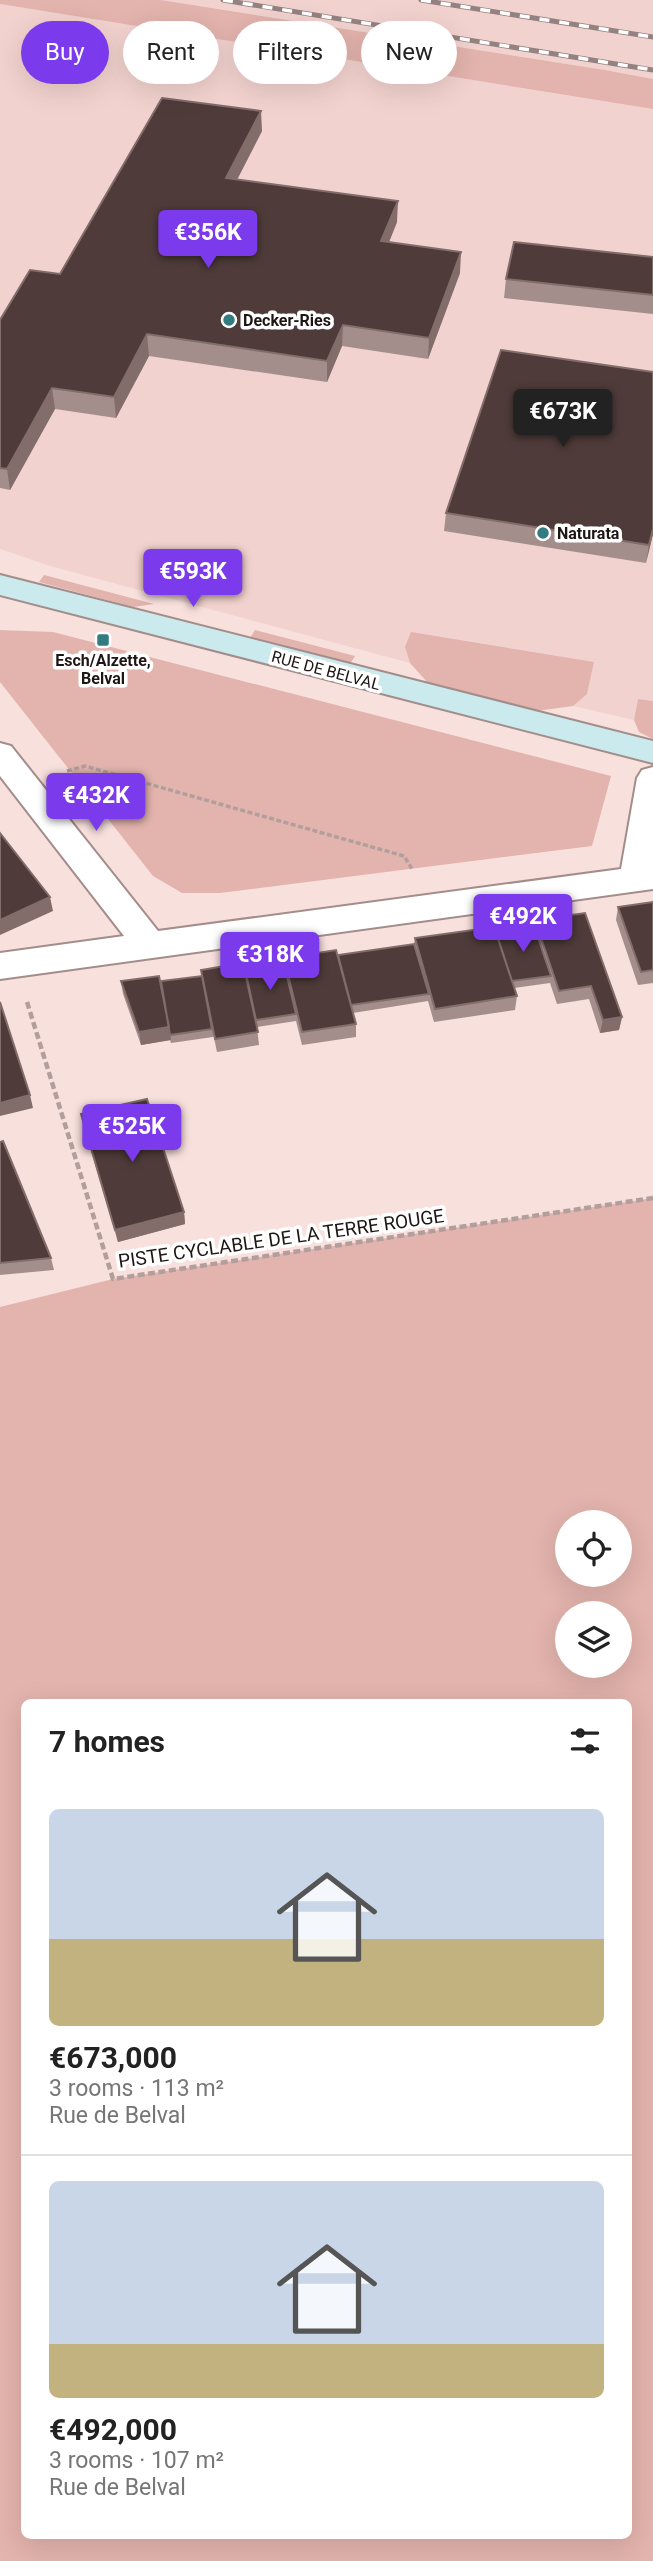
<!DOCTYPE html>
<html lang="en">
<head>
<meta charset="utf-8">
<style>
	body { margin:0; font-family:Roboto,sans-serif; background:#f6f6f6; color:#222; height:100vh; display:flex; flex-direction:column; font-size:26px; white-space:nowrap }
	* { box-sizing:border-box; margin:0 }
	p { font-size:23px; color:#767676 }
	.icon { flex:none; width:38px; height:38px; fill:none; stroke:currentColor; stroke-width:2; stroke-linecap:round; stroke-linejoin:round }
	.map { position:relative; flex:1; overflow:hidden }
	.side { position:absolute; left:21px; top:1699px; width:611px; height:840px; display:flex; flex-direction:column; background:#fff; border-radius:10px; box-shadow:0 7px 28px #0002 }
	.side>* { flex:none }
	.top-card { position:absolute; left:21px; top:21px; width:612px; height:63px; display:flex; gap:14px }
	.fabs { position:absolute; left:555px; top:1510px; display:grid; gap:14px }
	.fabs a { display:grid; place-items:center; width:77px; height:77px; border-radius:50%; background:#fff; box-shadow:0 7px 28px #0002; font-size:35px }
	.price { position:absolute; translate:-50% -60px; padding:0 16px; border-radius:7px; background:#7c3aed; color:#fff; font-size:23px; line-height:46px; filter:drop-shadow(0 2px 4px #0008) }
	.price::after { content:''; position:absolute; left:50%; top:42px; width:21px; height:16px; margin-left:-10px; background:inherit; clip-path:polygon(0 0,100% 0,50% 100%) }
	.price.selected { background:#222; color:#fff }
	ul { padding:0; list-style:none }
	li { display:grid; align-content:center; gap:14px; height:371px; padding:0 28px }
	li+li { border-top:2px solid #e0e0e0 }
	li span { display:grid; place-items:center; height:217px; border-radius:10px; color:#555 }
	li>.icon { margin-inline-start:auto }
	span .icon { width:126px; height:126px; fill:#fffc; stroke-width:1 }
	li b { font-size:30px }
	h2 { display:flex; justify-content:space-between; align-items:center; height:84px; padding:0 28px; font-size:30px }
	.tag { padding:0 24px; border-radius:32px; background:#fff; box-shadow:0 7px 28px #0002; font-size:24px; line-height:63px }
	.tag.selected { background:#7c3aed; color:#fff }
	.map>svg:first-child { display:block }
	.built { fill:#f2d2ce }
	.green { fill:#e3b3ad; fill-rule:evenodd }
	.lines { fill:none; stroke-linecap:round; stroke-linejoin:round }
	.street-casing { stroke:#a38d8b; stroke-width:4 }
	.secondary-casing { stroke:#a38d8b; stroke-width:4 }
	.path-far1 { stroke:#b29f9d; stroke-width:3.5; stroke-dasharray:5 2.5; stroke-linecap:butt }
	.path { stroke:#b29f9d; stroke-width:4.5; stroke-dasharray:7 3.5; stroke-linecap:butt }
	.street { fill:#fff; fill-rule:evenodd }
	.secondary { fill:#caeaed; fill-rule:evenodd }
	.rail-casing { stroke:#938280; stroke-width:5 }
	.rail { stroke:#fff; stroke-width:3.5; stroke-dasharray:10; stroke-linecap:butt }
	.wall { fill:#a48e8c }
	.shaded-wall { fill:#826d6b }
	.building { fill:#4f3c3a; stroke:#826d6b; stroke-width:2 }
	.poi-dot { fill:#327b80; stroke:#fff; stroke-width:2.5 }
	.labels { text-anchor:middle; stroke-width:7; stroke-linejoin:round; paint-order:stroke }
	.far-poi-label { font-size:16px; font-weight:bold; fill:#1e1615; stroke:#fff; text-anchor:start }
	.far-street-label { font-size:16px; fill:#1e1615; stroke:#fff }
	.street-label { font-size:19px; fill:#1e1615; stroke:#fff }
</style>
</head>
<body>
<div class="map">
<svg width="653" height="2561" viewBox="0 0 653 2561">
	<rect width="100%" height="100%" fill="#f8e0dd"/>
	<path class="built" d="M161,0H653V79L605,70Z
		M0,4L653,109V701L638,699L634,720L573,706L587,694L594,662L405,647L410,663L50,566L0,549Z"/>
	<path class="green" d="M0,0H161L605,70L653,79V109L0,4Z
		M44,575L154,604L133,607L39,582Z
		M0,630L53,632L611,776L592,846L220,893H182L153,876L0,682Z
		M255,630L355,656L350,664L250,638Z
		M411,632L594,662L587,694L573,706L536,711L428,683L410,663L405,647Z
		M638,699L653,701V739L639,732L634,720Z
		M653,1198V2561H0V1307L113,1279ZM567,1522H620V1575H567ZM567,1614H620V1666H567ZM24,1703H628V2536H24Z"/>
	<g class="lines">
		<g class="street-casing">
			<path id="street" d="M0,743L11,746L158,931L621,869L637,778L642,770L653,767V889L0,979V953L124,936L0,776Z"/>
		</g>
		<g class="secondary-casing">
			<path id="secondary" d="M0,575L653,741V763L0,595Z"/>
		</g>
		<path class="path-far1" d="M67,771L85,766L404,856L412,869"/>
		<path class="path" d="M27,1002L113,1279L653,1198"/>
		<use href="#street" class="street"/>
		<use href="#secondary" class="secondary"/>
		<g class="rail-casing">
			<path id="rail" d="M223,0L653,70
				M421,0L653,37"/>
		</g>
		<use href="#rail" class="rail"/>
	</g>
	<path class="wall" d="M262,131L237,180L397,222L389,242L460,273L428,359L342,346L327,382L149,356L116,418L55,409L10,490L0,488V320L60,274Z
		M653,257V314L504,298L506,279Z
		M446,513L653,534L646,563L444,531Z
		M653,902V983L638,985L616,920L618,907Z
		M535,920L622,1017L619,1030L600,1033L589,999L557,1004L550,983L514,988L517,996L515,1010L434,1022L428,1001L353,1013L356,1024V1037L302,1045L296,1021L257,1027L259,1045L217,1052L213,1033V1037L171,1043L170,1040L141,1045L123,994L121,981H161L202,976L201,970L245,969L284,964V958L338,955L414,944L415,938L496,932L534,926Z
		M81,1114L184,1212L185,1224L118,1242L84,1127Z
		M0,1142L51,1258L54,1270L0,1275Z"/>
	<path class="shaded-wall" d="M261,111L262,131L227,199L226,178Z
		M398,201L397,222L381,262V241Z
		M461,252L460,273L428,359L429,338Z
		M343,325L342,346L327,382V361Z
		M147,334L149,356L116,418L114,397Z
		M52,388L55,409L10,490L7,469Z
		M653,529V534L646,563L649,545Z
		M50,897L53,911L0,935V920Z
		M622,1017L619,1030L600,1033L603,1020Z
		M169,1027L171,1040L141,1045L139,1032Z
		M30,1095L33,1108L0,1116V1103Z
		M184,1212L185,1224L118,1242L115,1230Z"/>
	<path class="building" d="M162,98L261,111L226,178L398,201L381,241L461,252L429,338L343,325L327,361L147,334L114,397L52,388L7,469L0,468V320L30,270L60,274Z
		M514,242L653,257V295L506,279Z
		M501,350L653,372V529L649,545L446,513Z
		M0,833L50,897L0,920Z
		M653,902V970L641,972L618,907Z
		M585,913L622,1017L603,1020L591,986L559,991L535,920Z
		M534,926L551,976L512,981L496,932Z
		M494,927L517,996L435,1009L415,938Z
		M414,944L429,994L351,1005L338,955Z
		M336,950L356,1024L302,1032L284,958Z
		M243,963L258,1032L215,1039L201,970Z
		M284,964L296,1014L256,1020L245,969Z
		M159,976L169,1027L139,1032L121,981Z
		M202,976L212,1029L170,1035L161,981Z
		M0,1002L30,1095L0,1103Z
		M147,1099L184,1212L115,1230L81,1114Z
		M3,1141L51,1258L0,1263V1142Z"/>
	<g class="poi-dot">
		<circle cx="229" cy="320" r="7"/>
		<circle cx="543" cy="533" r="7"/>
		<rect x="96" y="633" width="14" height="14" rx="3.5"/>
	</g>
	<g class="labels">
		<g class="far-poi-label">
			<text x="243" y="326">Decker-Ries</text>
			<text x="557" y="539">Naturata</text>
			<text x="103" y="666" text-anchor="middle">Esch/Alzette,<tspan x="103" dy="18">Belval</tspan></text>
		</g>
		<g class="far-street-label">
			<text transform="translate(326 670) rotate(15)" y="6">RUE DE BELVAL</text>
		</g>
		<g class="street-label">
			<text transform="translate(281 1238) rotate(-8)" y="7">PISTE CYCLABLE DE LA TERRE ROUGE</text>
		</g>
	</g>
</svg>
<div class="fabs">
<a><svg class="icon" aria-label="locate" viewBox="0 0 24 24"><circle cx="12" cy="12" r="6"/><path d="M12 2v4M12 18v4M2 12h4M18 12h4"/></svg></a>
<a><svg class="icon" aria-label="layers" viewBox="0 0 24 24"><path d="M12 4l9 5-9 5-9-5zM3 14l9 5 9-5"/></svg></a>
</div>
<b class="price" style="left:208px;top:270px">€356K</b>
<b class="price selected" style="left:563px;top:449px">€673K</b>
<b class="price" style="left:193px;top:609px">€593K</b>
<b class="price" style="left:96px;top:833px">€432K</b>
<b class="price" style="left:523px;top:954px">€492K</b>
<b class="price" style="left:270px;top:992px">€318K</b>
<b class="price" style="left:132px;top:1164px">€525K</b>
<div class="top-card">
<a class="tag selected">Buy</a>
<a class="tag">Rent</a>
<a class="tag">Filters</a>
<a class="tag">New</a>
</div>
<section class="side">
<h2>7 homes<svg class="icon" aria-label="filters" viewBox="0 0 24 24"><path d="M4 7h16M4 17h16"/><circle cx="9" cy="7" r="2"/><circle cx="15" cy="17" r="2"/></svg></h2>
<ul>
<li><span style="background:linear-gradient(#c9d6e8 60%,#c2b280 0)"><svg class="icon" aria-label="home" viewBox="0 0 24 24"><path d="M3 11l9-7 9 7M6 9v11h12V9"/></svg></span><div><b>€673,000</b><p>3 rooms · 113 m²</p><p>Rue de Belval</p></div></li>
<li><span style="background:linear-gradient(#c9d6e8 75%,#c2b280 0)"><svg class="icon" aria-label="home" viewBox="0 0 24 24"><path d="M3 11l9-7 9 7M6 9v11h12V9"/></svg></span><div><b>€492,000</b><p>3 rooms · 107 m²</p><p>Rue de Belval</p></div></li>
</ul>
</section>
</div>
</body>
</html>
